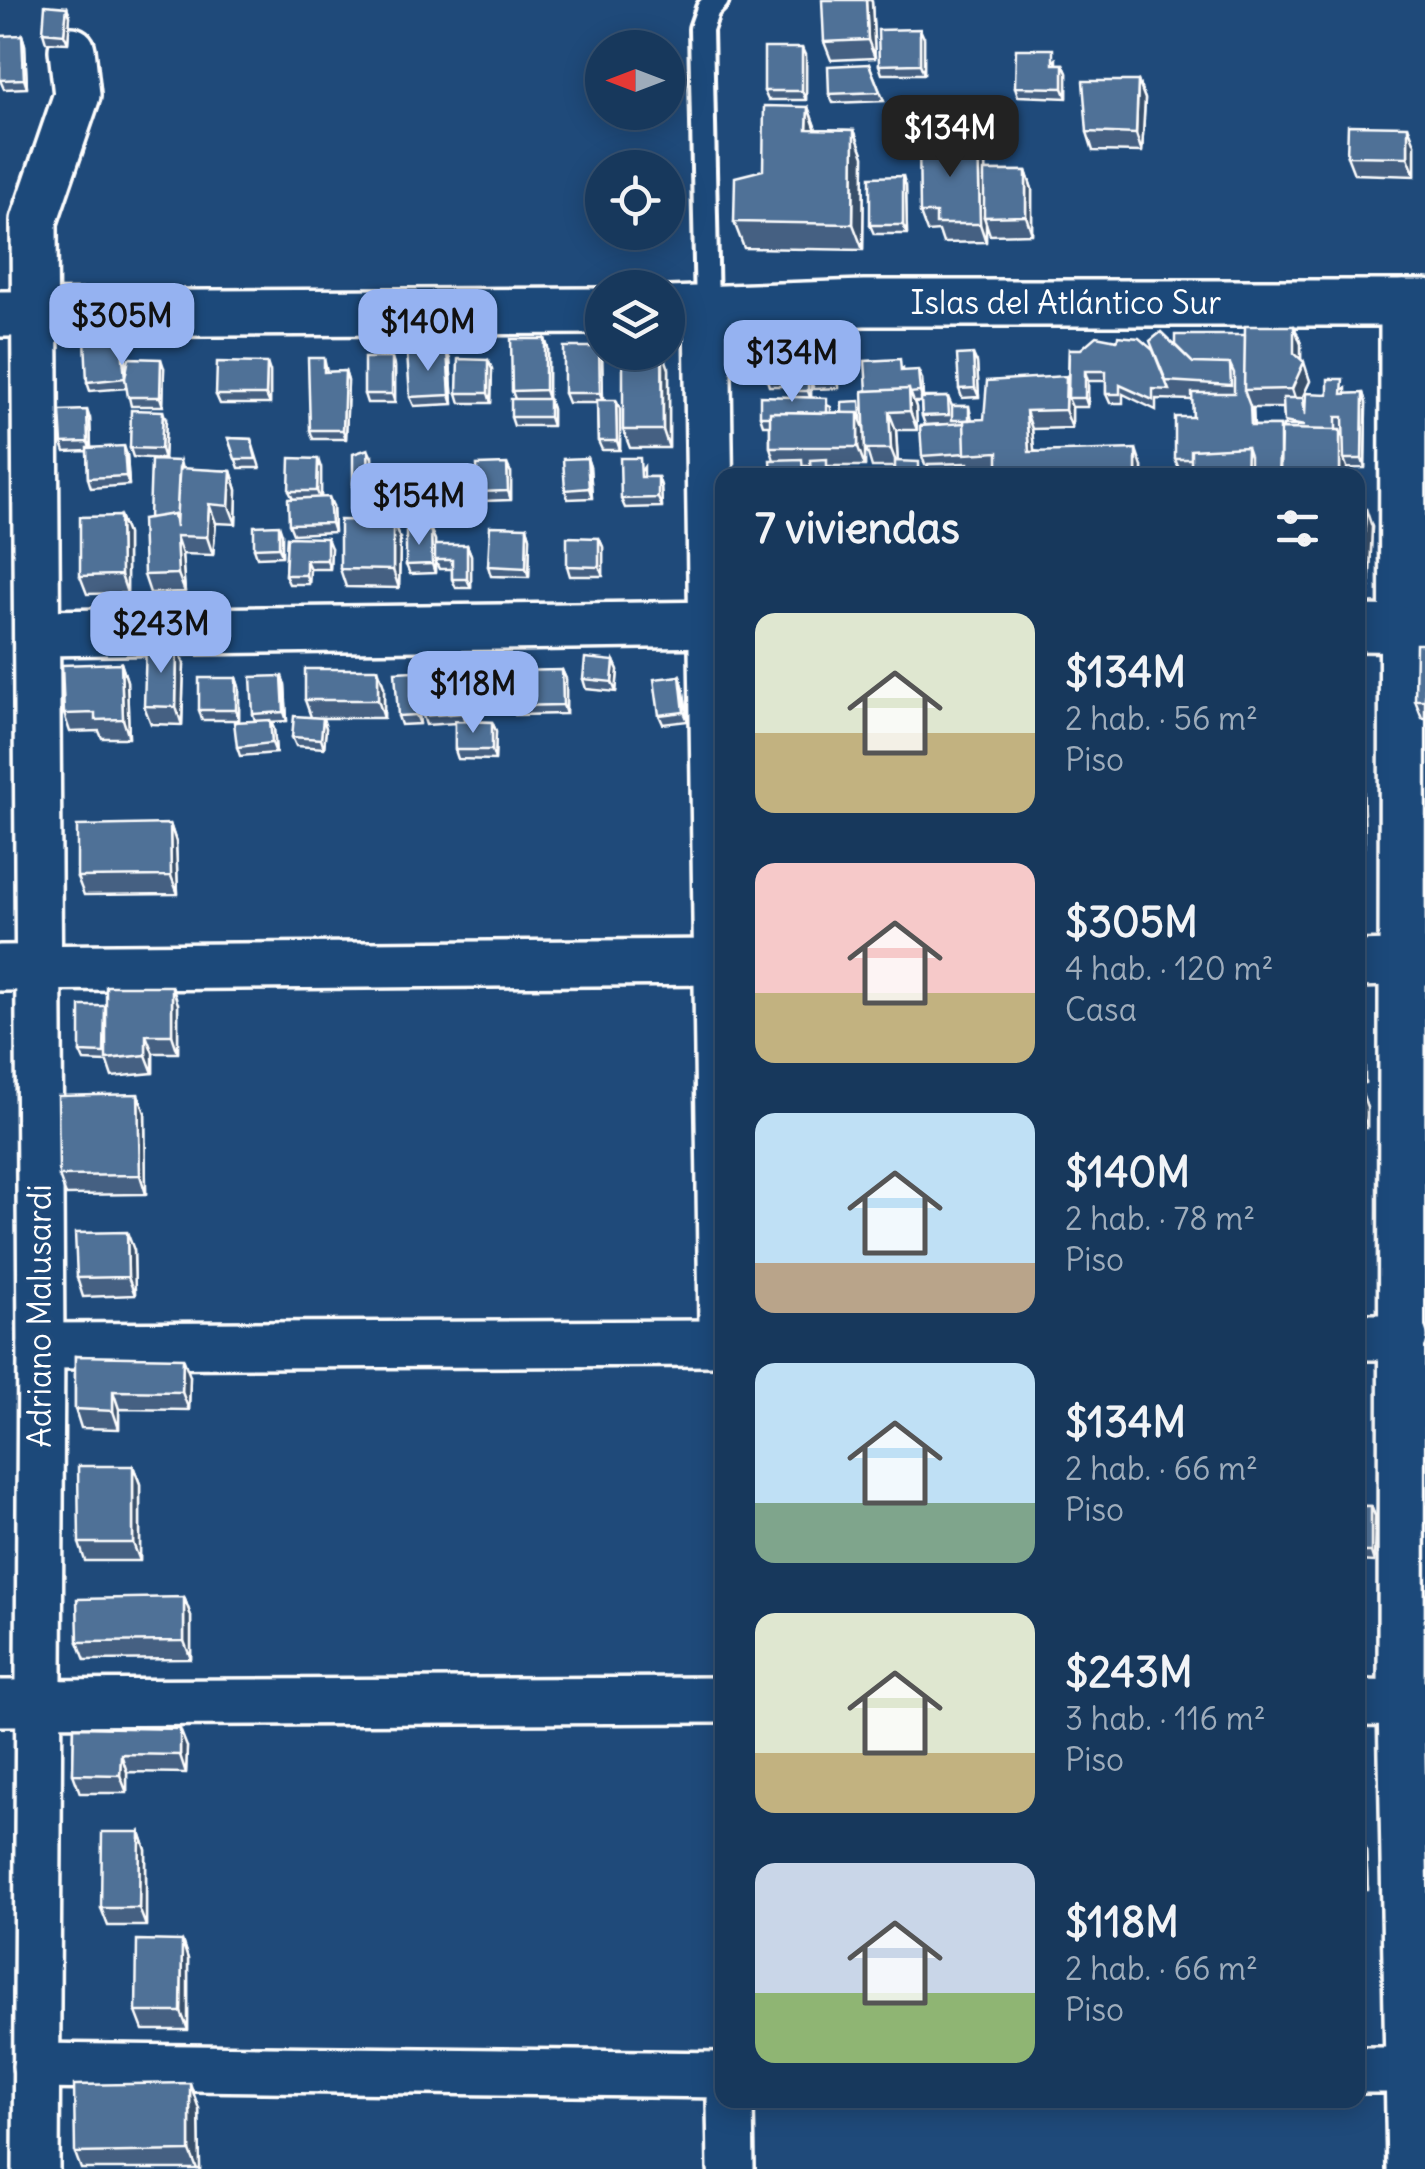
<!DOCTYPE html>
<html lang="es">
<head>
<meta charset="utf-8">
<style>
	body { margin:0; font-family:Delius,sans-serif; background:#203f62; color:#f1f3f6; height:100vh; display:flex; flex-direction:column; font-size:38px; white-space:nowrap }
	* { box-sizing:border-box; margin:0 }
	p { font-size:32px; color:#9eacbb }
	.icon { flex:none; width:55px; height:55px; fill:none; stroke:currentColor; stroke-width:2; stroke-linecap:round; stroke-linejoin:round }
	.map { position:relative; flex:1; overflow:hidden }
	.sheet { position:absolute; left:715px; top:468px; width:650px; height:1640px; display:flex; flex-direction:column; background:#17385c; border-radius:20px; box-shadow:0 5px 25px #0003,0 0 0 2px #365272 }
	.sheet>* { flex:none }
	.needle { width:65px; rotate:270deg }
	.controls { position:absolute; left:585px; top:30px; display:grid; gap:20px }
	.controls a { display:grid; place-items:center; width:100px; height:100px; border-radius:50%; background:#17385c; box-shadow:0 5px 25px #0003,0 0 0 2px #365272; font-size:50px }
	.price { position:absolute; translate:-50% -85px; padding:0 22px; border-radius:20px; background:#95b2f1; color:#111; font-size:32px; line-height:65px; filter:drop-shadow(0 2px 5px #0008) }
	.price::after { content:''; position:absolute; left:50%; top:60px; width:30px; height:22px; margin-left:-15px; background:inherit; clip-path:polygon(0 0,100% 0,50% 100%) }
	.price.active { background:#222; color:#fff }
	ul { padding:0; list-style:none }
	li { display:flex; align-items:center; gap:30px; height:250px; padding:0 40px }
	li span { display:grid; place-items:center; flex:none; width:280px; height:200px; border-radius:20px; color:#555 }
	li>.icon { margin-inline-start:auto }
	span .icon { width:120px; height:120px; fill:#fffc; stroke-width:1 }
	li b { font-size:42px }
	h2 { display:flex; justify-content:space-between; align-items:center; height:120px; padding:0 40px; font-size:42px }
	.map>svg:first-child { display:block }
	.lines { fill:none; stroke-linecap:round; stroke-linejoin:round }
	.lane-casing { stroke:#fff; stroke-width:30 }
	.street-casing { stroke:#fff; stroke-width:52 }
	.lane { stroke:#1f4a7a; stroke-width:22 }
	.street { stroke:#1f4a7a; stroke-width:45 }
	.wall { fill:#456182; stroke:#fff; stroke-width:2.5; fill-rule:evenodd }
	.shaded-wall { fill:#384f6a; stroke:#fff; stroke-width:2.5 }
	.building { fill:#507197; stroke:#fff; stroke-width:2.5 }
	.labels { text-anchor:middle; stroke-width:8; stroke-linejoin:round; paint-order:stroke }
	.street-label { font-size:32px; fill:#fff; stroke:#1f4a7a }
</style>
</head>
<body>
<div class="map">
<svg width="1425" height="2169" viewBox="0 0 1425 2169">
	<rect width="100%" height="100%" fill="#1f4a7a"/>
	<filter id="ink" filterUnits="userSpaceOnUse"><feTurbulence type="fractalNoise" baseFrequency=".01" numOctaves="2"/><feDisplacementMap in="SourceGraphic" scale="20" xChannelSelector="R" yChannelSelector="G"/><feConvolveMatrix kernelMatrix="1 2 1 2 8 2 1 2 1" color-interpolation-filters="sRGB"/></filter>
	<g filter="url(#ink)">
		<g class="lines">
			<g class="lane-casing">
				<path id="lane" d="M707,310L701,29L708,9L717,0"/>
			</g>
			<g class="street-casing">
				<g id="street">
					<path d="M1403,303L1401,1704L1410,2169"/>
					<path id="s1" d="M668,310L864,303H1425"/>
					<path d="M707,310L722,1323"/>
					<path d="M0,314L602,311"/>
					<path d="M1358,628L1425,629"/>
					<path d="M38,633L722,624"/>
					<path d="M1358,964L1425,962"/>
					<path d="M0,968L722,962"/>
					<path d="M1358,1337H1404"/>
					<path d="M41,1346L722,1343"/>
					<path d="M0,1703L722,1700"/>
					<path d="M1358,1703L1425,1704"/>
					<path d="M36,2066L722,2075"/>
					<path d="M1358,2070H1425"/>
					<path d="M730,2100L731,2169"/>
					<path d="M36,2169L41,1346L34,221L77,95L72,50"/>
				</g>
			</g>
			<use href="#lane" class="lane"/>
			<use href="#street" class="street"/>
		</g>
		<path class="wall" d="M872,2L875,58L831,60L824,42Z
			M67,7L70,16L68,43L46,42L43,32Z
			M22,35L25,45L27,88L4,89L0,80Z
			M924,38V74H882L879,65Z
			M806,57V100H768L764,91Z
			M1056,59V64H1063L1067,73V98L1018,96L1015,87Z
			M869,64L884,101L833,103L829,94Z
			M1138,81L1145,99L1142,152L1093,151L1087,132Z
			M808,107L816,129L854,130L864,156L863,250L744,248L734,222L763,170Z
			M1415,144V176L1354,174L1347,156Z
			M985,156V171H1026L1032,189V234L990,235L986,223V242L943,243L939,231L927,232L920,213Z
			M906,186L907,234H874L870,225Z
			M1294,326L1301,344V360L1310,381L1302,398L1305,404L1346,388V394L1363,393L1366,403L1365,468L1179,469L1175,459L1193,417V400L1156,399V410L1123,394V403H1110L1106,394V381H1088V407H1072V428L1032,429L1034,451L1142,467V475L998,471L971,472V475H928V465H925L922,456L947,424L925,425L922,416L921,402H914L916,407L917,430H896L898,461L922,471L895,467H872L865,444V466H829L830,475H811L810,466H805L806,468L774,460L770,447V425H763L760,416L794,397L791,386H769L766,377L793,359L791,355L839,343L840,362H836L838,369L839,388L814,389L811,382V397L831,407V413L863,410L867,391L903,368V371L922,379L923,397H948L952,406H969L972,420L984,419L1066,376L1068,384L1069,349L1153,350L1175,345L1245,335ZM1253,408H1283L1285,426L1283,429H1281L1280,426H1254Z
			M545,339L548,348V399L552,409V426H514L511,417L515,399L512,391Z
			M124,347L127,370L164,368L163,406H131L127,388L90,391L87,382Z
			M602,356L603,400L620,409V450H602L598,441L597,403H568L564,393Z
			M324,358L327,372L345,371L348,381L346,439H313L310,430Z
			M450,360L453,404L414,406L410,397Z
			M488,360L492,369L491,403H460L457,393Z
			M977,363L979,397L962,398L959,389Z
			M395,367V403H367L364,394Z
			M669,369V448H630L623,430Z
			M270,372V404H220L216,395Z
			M90,419L91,448L127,455L129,485L91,488L88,478L87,451L65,452L62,443Z
			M166,420L164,459L133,457L130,448Z
			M228,438L251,439L260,468H239Z
			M372,458V497H357L353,488Z
			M587,458L590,467L592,498L568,499L565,490Z
			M180,461L182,469L231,471L237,490L236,524L216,523L213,555L182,554L185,592L150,593L144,575Z
			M644,467V477H658L661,486L662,507L625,508L621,499Z
			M321,468V498L333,506L334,532L293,534L289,524L293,499L289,491Z
			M427,468L431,477V503L405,502L401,493Z
			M511,473V500L481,501L478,492Z
			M1358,509L1372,527L1369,593H1358Z
			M120,516L127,534V593L87,594L80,576Z
			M527,527L530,537L529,577L491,576L488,566Z
			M431,531L435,540V573L410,574L406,565Z
			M282,534V556L257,557L254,548Z
			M287,537L331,548L330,569H310L309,584H289L285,575Z
			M599,538L603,547V576H570L567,566Z
			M400,539L399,588L346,587L340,569Z
			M467,545L471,555V588H456L452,579V569H439L435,560Z
			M1425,644V718H1422L1415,700Z
			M614,661L618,670L616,692L586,689L583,679Z
			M121,663L127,681L129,738H102L99,731L70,732L64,714Z
			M184,664L182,725L151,724L144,706Z
			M562,670L566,679V714L515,715L512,706Z
			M413,671L416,680L420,724L401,725L398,716Z
			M436,671L439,680L440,691L460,690L464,700L465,721L492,722L496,731L495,760L458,759L455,750V723L426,725L423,716Z
			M680,676L683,686L688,721L663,724L659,715Z
			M236,678L239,687V720H202L199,710Z
			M285,685L287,721L271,722L274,729L276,753L240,756L237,747L255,721L253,714Z
			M384,687V718H322L326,728L324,748L296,746L292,737L311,717L305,700Z
			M1358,769L1363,785L1365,847H1358Z
			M170,824L176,842L178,894L84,895L77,877Z
			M1358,981L1364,999L1365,1083L1358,1084L1367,1108V1128H1358Z
			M178,1004V1053H153V1073L112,1077L107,1062L84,1061L80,1052Z
			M145,1113L146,1194L66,1195L59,1176Z
			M134,1250L135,1295L83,1297L77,1278Z
			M75,1356L190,1376L189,1410L119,1409V1429L81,1428L75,1409Z
			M133,1466L140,1484V1561H85L79,1543Z
			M1358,1506H1371L1375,1516L1374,1562L1358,1561Z
			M184,1597L191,1616V1659L85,1660L78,1642Z
			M74,1727L187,1747L186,1773L127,1772V1793H80L73,1774Z
			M140,1832L146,1850V1926H108L101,1908Z
			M1363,1840L1366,1850L1368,1889H1358V1841Z
			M182,1941L188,1959V2030H143L136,2012Z
			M199,2109L200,2169H81L75,2153Z"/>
		<path class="shaded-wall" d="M866,0H871L872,2L875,58L868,40Z
			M67,7L70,16L68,43L64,34Z
			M920,29L924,38V74L920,64Z
			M22,35L25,45L27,88L24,79Z
			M802,48L806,57V100L802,91Z
			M1063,64L1067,73V98L1063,88Z
			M1138,81L1145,99L1142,152L1136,134Z
			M808,107L817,133L807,129Z
			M1408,126L1415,144V176L1408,157Z
			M854,130L864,156L863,250L853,224Z
			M978,138L985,156L986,217H984L986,223V242L980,224Z
			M1026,171L1032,189V234L1026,216Z
			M903,176L906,186L907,234L903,225Z
			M1294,326L1301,344V369L1304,362L1310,381L1298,407L1292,389Z
			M836,334L839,343L840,362L836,353Z
			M121,338L124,347L129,388L125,378Z
			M545,339L548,348V399L545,390Z
			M599,347L602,356L603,403L600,393Z
			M447,351L450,360L453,404L450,395Z
			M663,352L669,369V448L663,430Z
			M973,354L977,363L979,397L975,388Z
			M392,358L395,367V403L392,394Z
			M161,359L164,368L163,406L160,397Z
			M808,359L811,368V400L808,391Z
			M488,360L492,369L491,403L488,393Z
			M835,360L838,369L839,388L836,379Z
			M267,363L270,372V404L266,395Z
			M918,370L922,379L923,402L920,392Z
			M345,371L348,381L346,439L343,430Z
			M1085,371L1088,381V407L1085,398Z
			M1066,376L1072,395L1068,398L1072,407V428L1065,410Z
			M909,389L916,407L917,430L910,411Z
			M1363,393L1366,403L1365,468L1362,459Z
			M549,399L552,409V426L549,417Z
			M616,400L620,409V450L617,441Z
			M1251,408H1253L1254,435L1251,426Z
			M87,410L90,419L91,451L88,442Z
			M163,411L166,420L164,459L161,449Z
			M1026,411L1032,429L1036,470L1029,452Z
			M889,412L896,430L898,467L891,449Z
			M858,413L865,431V466L858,447Z
			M1340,430L1347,448L1344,459L1347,467V475H1340Z
			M124,446L127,455L129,485L126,476Z
			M1247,447L1253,466V475H1246Z
			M368,449L372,458V497L369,488Z
			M1136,449L1142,467V475H1136Z
			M587,458L590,467L592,498L589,488Z
			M318,459L321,468V501L317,491Z
			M507,464L511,473V500L508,491Z
			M427,468L431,477V503L427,494Z
			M231,471L237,490L236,524L229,506Z
			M658,477L661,486L662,507L658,498Z
			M329,497L333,506L334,532L331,523Z
			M209,504L216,523L213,555L207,537Z
			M1366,509L1372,527L1369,593L1362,575Z
			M120,516L127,534V593L121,575Z
			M393,521L400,539L399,588L393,570Z
			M279,525L282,534V556L279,547Z
			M527,527L530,537L529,577L526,568Z
			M431,531L435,540V573L432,564Z
			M176,536L182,554L185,592L178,574Z
			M327,538L331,548L330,569L327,560Z
			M599,538L603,547V576L599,567Z
			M467,545L471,555V588L467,579Z
			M306,560L310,569L309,584L306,575Z
			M177,645L184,664L182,725L176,707Z
			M614,661L618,670L616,692L612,682Z
			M121,663L127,681L129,738L123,719Z
			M378,669L384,687V718L378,700Z
			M562,670L566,679V714L563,705Z
			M413,671L416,680L420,724L416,715Z
			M282,676L285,685L287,721L284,712Z
			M680,676L683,686L688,721L684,712Z
			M236,678L239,687V720L236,710Z
			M460,690L464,700L465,722L462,713Z
			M1358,715L1359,720L1361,767L1358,759Z
			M323,718L326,728L324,748L321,739Z
			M270,720L274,729L276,753L272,743Z
			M492,722L496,731L495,760L492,750Z
			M1358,769L1363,785L1365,847L1358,829Z
			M170,824L176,842L178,894L171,876Z
			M1358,981L1364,999L1365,1083L1358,1064Z
			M172,986L178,1004V1053L172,1035Z
			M146,1035L153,1053V1073L146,1055Z
			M1358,1083L1367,1108V1128L1358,1102Z
			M138,1094L145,1113L146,1194L140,1175Z
			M127,1232L134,1250L135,1295L128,1277Z
			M183,1358L190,1376L189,1410L182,1392Z
			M113,1391L119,1409V1429L113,1411Z
			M133,1466L140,1484V1561L133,1543Z
			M1371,1506L1375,1516L1374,1562L1371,1552Z
			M184,1597L191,1616V1659L184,1641Z
			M180,1729L187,1747L186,1773L180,1755Z
			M121,1754L127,1772V1793L120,1775Z
			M140,1832L146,1850V1926L139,1908Z
			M1363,1840L1366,1850L1368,1889L1365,1880Z
			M182,1941L188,1959V2030L181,2012Z
			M190,2083L199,2109L200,2169H197L190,2151Z"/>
		<path class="building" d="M822,0H866L868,40L824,42Z
			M45,5L67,7L64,34L43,32Z
			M920,29V64L879,65L878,30Z
			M22,35L24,79L0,80V36Z
			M764,48H802V91H764Z
			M1016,49H1053V64H1063V88L1015,87Z
			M869,64L880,92L829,94L828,66Z
			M1083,81H1138L1136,134L1087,132Z
			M764,106L808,107L807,129L854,130L853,224L734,222L735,177L763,170Z
			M1348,125L1408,126V157L1347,156Z
			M978,138L980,224H936V213H920L919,139Z
			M984,171H1026V216L984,217Z
			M903,176V225H870V177Z
			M1245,326H1294V353L1304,362L1292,389L1244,390Z
			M1161,332L1193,363L1230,364L1231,385L1166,381L1150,341Z
			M836,334V353L791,355L790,336Z
			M1175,335H1245L1244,390L1250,406L1251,426H1280V456H1279L1278,475H1250V456L1247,447L1191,450V459H1175V417H1193L1192,393H1234V373L1230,364L1193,363L1175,345Z
			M1096,336L1117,340L1118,336L1139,338L1153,350L1169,390L1153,389V400L1120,385V394H1106V371H1085V398H1068L1069,349H1081Z
			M121,338L125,378L129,358L161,359L160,397H128L125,378L87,382L85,339Z
			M511,339H545V390L512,391Z
			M564,347H599L600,393H564Z
			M447,351L450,395L410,397L407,353Z
			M623,352H662L663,430H623Z
			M973,354L975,388L959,389L957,355Z
			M308,358H324V372L345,371L343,430H310Z
			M364,358H392V394H364Z
			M458,359L488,360V393H457Z
			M766,359H808V391H791V377H766Z
			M900,359L901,371L918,370L920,392L910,393L909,389L867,391L865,361Z
			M835,360L836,379L810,380V361Z
			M217,362L267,363L266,395H216Z
			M1066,376L1065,410L1026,411L1029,452L1136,449V475H998V452L965,454L964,420L984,419L987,381Z
			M1328,379H1343L1342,394L1363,393L1362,459H1344L1343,417H1336V430L1283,429V426H1304L1284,422L1283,398H1303L1305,415L1306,393L1328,394Z
			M909,389L910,411L889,412L891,449H865L863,391Z
			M760,396L827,398V413L770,412V416H760Z
			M948,397L949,415L922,416L921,398Z
			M511,399H549V417H511Z
			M597,400H616L617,441H598Z
			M860,401L861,417L858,413H842V402Z
			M952,406H969V420H952Z
			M87,410L88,442L62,443L60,411Z
			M131,410L163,411L161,449L130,448Z
			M770,412L858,413V447H770Z
			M964,423L965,453L922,456L920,426Z
			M1281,429L1340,430V475H1280Z
			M228,438L251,439L256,459H235Z
			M124,446L126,476L88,478L87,448Z
			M1247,447L1246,475H1191V450Z
			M368,449L369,488H353V454Z
			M290,458L318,459L317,491H289Z
			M587,458L589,488L565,490L563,459Z
			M620,458H640L641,477H658V498L621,499Z
			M802,459L803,475H771L770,460Z
			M827,459V475H811L810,460Z
			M151,460L180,461L176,522L174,514L149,518Z
			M895,461L919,462V475H895Z
			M968,463V475H928V464Z
			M507,464L508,491L478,492L477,465Z
			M179,468L231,471L229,506L209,504L207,537L176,536L178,574L144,575L142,519L174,514L176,527Z
			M401,468H427V494L401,493Z
			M329,497L331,523L289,524L288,499Z
			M1358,509H1366L1362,575H1358Z
			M120,516L121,575L80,576V517Z
			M340,520L393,521V570L340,569Z
			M279,525V547L254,548V526Z
			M490,526L527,527L526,568L488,566Z
			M406,531H431L432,564L406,565Z
			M287,537L327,538V560H306V575H285Z
			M567,537L599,538V567L567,566Z
			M435,545H467V579H452V560H435Z
			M146,644L177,645L176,707L144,706Z
			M1416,644H1425V700H1415Z
			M585,658L614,661L612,682L583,679Z
			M121,663L123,719L95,720V713L64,714L62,665Z
			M305,669H378V700H305Z
			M562,670L563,705L512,706L511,671Z
			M413,671L416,715L398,716L395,672Z
			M420,671H436L437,692L460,690L462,713L423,716Z
			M282,676L284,712L253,714L251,677Z
			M680,676L684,712L659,715L654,679Z
			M199,678H236V710H199Z
			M294,716L323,718L321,739L292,737Z
			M270,720L272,743L237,747L234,722Z
			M455,721L492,722V750H455Z
			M170,824L171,876L77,877V826Z
			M106,986H172V1035H146V1055L106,1059Z
			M80,1006H105L104,1053L80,1052Z
			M138,1094L140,1175L59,1176L58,1096Z
			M127,1232L128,1277L77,1278L75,1233Z
			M75,1356L183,1358L182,1392L113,1391V1411L75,1409Z
			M78,1466H133V1543H79Z
			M1358,1506H1371V1552H1358Z
			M184,1597V1641L78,1642L77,1599Z
			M74,1727L180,1729V1755L121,1754L120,1775L73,1774Z
			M102,1832H140L139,1908H101Z
			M1363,1840L1365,1880H1358V1841Z
			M137,1940L182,1941L181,2012H136Z
			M190,2083V2151L75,2153L74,2085Z"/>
	</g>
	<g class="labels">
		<g class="street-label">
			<text dy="11" stroke="none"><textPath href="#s1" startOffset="398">Islas del Atlántico Sur</textPath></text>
			<text transform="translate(40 1316) rotate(-90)" y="11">Adriano Malusardi</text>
		</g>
	</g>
</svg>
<div class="controls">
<a><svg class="needle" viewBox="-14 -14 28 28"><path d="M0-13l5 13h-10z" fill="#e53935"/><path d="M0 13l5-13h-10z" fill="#9eacbb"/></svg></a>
<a><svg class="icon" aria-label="locate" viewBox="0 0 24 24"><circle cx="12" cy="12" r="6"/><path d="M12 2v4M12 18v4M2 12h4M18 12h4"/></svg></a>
<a><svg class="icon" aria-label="layers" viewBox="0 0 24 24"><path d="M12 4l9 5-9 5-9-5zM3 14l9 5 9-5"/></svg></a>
</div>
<b class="price active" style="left:950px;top:180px">$134M</b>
<b class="price" style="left:122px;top:368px">$305M</b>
<b class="price" style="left:428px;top:374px">$140M</b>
<b class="price" style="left:792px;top:405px">$134M</b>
<b class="price" style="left:419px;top:548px">$154M</b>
<b class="price" style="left:161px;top:676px">$243M</b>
<b class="price" style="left:473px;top:736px">$118M</b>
<section class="sheet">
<h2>7 viviendas<svg class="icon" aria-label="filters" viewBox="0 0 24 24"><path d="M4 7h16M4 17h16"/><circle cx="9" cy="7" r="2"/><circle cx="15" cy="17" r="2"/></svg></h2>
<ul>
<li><span style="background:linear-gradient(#dfe7d0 60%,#c2b280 0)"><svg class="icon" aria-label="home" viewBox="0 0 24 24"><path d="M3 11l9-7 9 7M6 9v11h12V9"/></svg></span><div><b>$134M</b><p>2 hab. · 56 m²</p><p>Piso</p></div></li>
<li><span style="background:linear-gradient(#f6c9c9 65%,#c2b280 0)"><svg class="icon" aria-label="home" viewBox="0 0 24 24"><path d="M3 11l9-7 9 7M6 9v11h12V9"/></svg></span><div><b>$305M</b><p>4 hab. · 120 m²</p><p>Casa</p></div></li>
<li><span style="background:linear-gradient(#bfe0f5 75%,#b9a48a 0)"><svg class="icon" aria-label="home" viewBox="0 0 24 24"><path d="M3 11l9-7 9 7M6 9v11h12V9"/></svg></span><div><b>$140M</b><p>2 hab. · 78 m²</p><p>Piso</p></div></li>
<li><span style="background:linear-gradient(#bfe0f5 70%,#7fa58c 0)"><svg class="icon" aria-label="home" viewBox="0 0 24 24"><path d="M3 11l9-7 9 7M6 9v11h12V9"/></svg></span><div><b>$134M</b><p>2 hab. · 66 m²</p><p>Piso</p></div></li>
<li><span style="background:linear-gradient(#dfe7d0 70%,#c2b280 0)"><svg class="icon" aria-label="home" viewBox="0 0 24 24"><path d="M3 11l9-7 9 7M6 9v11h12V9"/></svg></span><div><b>$243M</b><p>3 hab. · 116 m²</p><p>Piso</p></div></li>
<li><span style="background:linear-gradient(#c9d6e8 65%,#8fb573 0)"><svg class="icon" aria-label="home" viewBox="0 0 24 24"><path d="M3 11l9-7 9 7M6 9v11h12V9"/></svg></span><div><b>$118M</b><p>2 hab. · 66 m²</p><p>Piso</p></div></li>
</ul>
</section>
</div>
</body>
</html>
